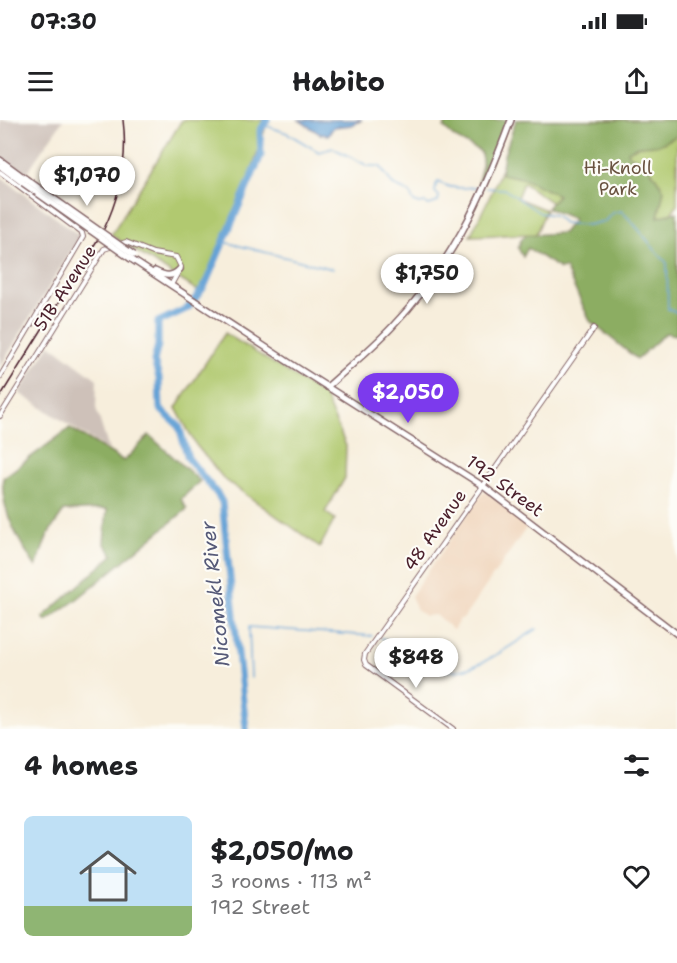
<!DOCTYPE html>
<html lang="en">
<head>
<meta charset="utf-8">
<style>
	body { margin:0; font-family:"Shantell Sans",sans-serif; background:#f6f6f6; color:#202124; height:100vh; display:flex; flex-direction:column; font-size:22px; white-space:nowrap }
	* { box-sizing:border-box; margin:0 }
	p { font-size:20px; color:#757577 }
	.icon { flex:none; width:33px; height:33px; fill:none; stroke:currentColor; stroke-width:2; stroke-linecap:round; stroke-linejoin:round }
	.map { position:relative; height:609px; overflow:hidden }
	.panel { display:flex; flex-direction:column; background:#fff; flex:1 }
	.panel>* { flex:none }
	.price { position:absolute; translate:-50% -51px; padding:0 14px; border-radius:21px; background:#fff; color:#222; font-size:20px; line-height:39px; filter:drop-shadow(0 2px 3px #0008) }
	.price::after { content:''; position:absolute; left:50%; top:36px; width:18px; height:14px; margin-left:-9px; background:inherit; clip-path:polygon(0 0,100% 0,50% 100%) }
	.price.current { background:#7c3aed; color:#fff }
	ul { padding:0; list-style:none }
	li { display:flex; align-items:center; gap:18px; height:150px; padding:0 24px }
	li+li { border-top:2px solid #e0e0e0 }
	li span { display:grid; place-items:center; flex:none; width:168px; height:120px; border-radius:9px; color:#555 }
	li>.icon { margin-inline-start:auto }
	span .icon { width:72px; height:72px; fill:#fffc; stroke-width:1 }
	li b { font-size:26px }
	h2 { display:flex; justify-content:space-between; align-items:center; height:72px; padding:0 24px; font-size:26px }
	.status { display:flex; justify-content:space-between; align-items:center; height:42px; padding:0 30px; background:#fff; direction:ltr }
	.status svg { height:16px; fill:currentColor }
	header { display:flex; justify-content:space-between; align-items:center; height:78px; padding:0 24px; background:#fff; font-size:27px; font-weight:700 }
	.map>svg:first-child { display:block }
	.built { fill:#f0d5bc }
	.industrial { fill:#cec1b9 }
	.green { fill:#b1c96f; stroke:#7e744d; stroke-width:1.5 }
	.forest { fill:#8cad62; stroke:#6b6646; stroke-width:1.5 }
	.water { fill:#65a2d6; stroke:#586080; stroke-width:1.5 }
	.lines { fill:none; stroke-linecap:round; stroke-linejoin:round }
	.stream { stroke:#65a2d6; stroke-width:1.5 }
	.river { stroke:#65a2d6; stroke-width:7 }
	.street-casing { stroke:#876769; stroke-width:6 }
	.secondary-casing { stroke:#876769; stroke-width:8 }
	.street { stroke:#fff; stroke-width:4 }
	.secondary { stroke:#fff; stroke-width:5 }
	.rail { stroke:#4a1f2b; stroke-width:1.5 }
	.secondary-bridge-casing { stroke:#876769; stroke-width:8; stroke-linecap:butt }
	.secondary-bridge { stroke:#fff; stroke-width:5 }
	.labels { text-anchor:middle; stroke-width:4.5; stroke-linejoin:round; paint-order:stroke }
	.park-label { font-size:18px; fill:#69523f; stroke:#fdfcf7 }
	.street-label { font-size:18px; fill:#4a1f2b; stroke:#fdfcf7 }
	.water-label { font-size:20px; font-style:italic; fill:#565a78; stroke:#fdfcf7 }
</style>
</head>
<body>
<div class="status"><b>07:30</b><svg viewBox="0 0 49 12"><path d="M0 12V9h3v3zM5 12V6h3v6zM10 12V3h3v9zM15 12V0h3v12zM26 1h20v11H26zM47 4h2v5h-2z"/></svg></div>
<header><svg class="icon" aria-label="menu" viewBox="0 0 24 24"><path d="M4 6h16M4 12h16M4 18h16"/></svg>Habito<svg class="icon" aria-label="share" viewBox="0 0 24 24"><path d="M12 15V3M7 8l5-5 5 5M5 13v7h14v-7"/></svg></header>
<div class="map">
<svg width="677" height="609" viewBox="0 0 677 609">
	<rect width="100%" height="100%" fill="#fdfcf7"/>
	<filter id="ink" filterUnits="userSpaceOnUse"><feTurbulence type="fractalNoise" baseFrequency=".0167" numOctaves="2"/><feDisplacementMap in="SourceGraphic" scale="12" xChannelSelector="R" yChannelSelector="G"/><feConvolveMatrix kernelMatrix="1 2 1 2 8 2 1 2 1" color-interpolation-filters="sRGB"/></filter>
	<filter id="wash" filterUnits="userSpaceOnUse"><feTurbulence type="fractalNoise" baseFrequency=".008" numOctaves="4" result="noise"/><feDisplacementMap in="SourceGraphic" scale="24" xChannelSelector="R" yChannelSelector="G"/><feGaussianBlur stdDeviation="1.35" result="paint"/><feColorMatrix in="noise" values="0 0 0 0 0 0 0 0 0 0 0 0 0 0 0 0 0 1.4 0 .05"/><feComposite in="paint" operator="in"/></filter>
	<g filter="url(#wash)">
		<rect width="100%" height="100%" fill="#f7eedc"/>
		<path class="built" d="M484,371L529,404L463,499H460L453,510L436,495L425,496L417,490L411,476Z"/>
		<path class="industrial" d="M0,0H63L25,55L0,37Z
			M0,56L80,116L0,247Z
			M50,224L97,259L96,288L109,330L19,273Z"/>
		<path class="green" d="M182,0H268L241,84L209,157L198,171L111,115Z
			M520,0H677V85L638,142L523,63L517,78L546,90L536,114L470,116L492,72Z
			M225,213L324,275L346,326L345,358L325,392L335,399L320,427L224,359L196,325L176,288Z"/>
		<path class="forest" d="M447,0H507L484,57L479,63C478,48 486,50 480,31L455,18L444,8Z
			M516,0H677V16L659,25L638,26L628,31L629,36C647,39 655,56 664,70L658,97L677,92V215L666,213L637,239L590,201L565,148L560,149L528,128L523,137L518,128L521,120L526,115L563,113L574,99L547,88L558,75L522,58L501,54L504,35Z
			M70,308L124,341L149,315L200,361L181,379L187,389L76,480L46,501L43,497L113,435L104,423L107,389L64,391L48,414L36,447C19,422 0,390 3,358Z"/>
		<path class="water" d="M299,0H362L352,5L334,7L328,15L320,14Z"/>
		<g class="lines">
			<path class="stream" d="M264,5L287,13L319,32L333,28L368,46H380L393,65L409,72L414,82L420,84L425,83L429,85L438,82L439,76L435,72L436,65L438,62C455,71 464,67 482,67
				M487,68L504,69L540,93L555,95L564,103L588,105L605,101L612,93L621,91C639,106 650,127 667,143L668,189L677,193
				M224,122L333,149
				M381,518C401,522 416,537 433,547C464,564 510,525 537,509
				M251,558L249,507L372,516"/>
			<path class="river" d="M246,609L222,382L218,375L188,338L179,306L160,289L159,258L154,241L158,225V202L188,188L204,167L261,35L260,11L267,0"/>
		</g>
	</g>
	<g filter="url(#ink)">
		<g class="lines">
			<g class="street-casing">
				<path id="street" d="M0,52L82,113L83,117L0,257
					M0,296L104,129L126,122L153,133L176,137L181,147L171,165
					M453,609L366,545L364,540L365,534L594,208"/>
			</g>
			<g class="secondary-casing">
				<path id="secondary" d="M0,40L26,59
					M0,46L23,63
					M131,139L296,247L483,366L677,514
					M155,151C165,156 172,158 180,149
					M327,267C348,248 371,229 391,208C450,147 482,79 511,0"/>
			</g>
			<use href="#street" class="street"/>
			<use href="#secondary" class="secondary"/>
			<path class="rail" d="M0,277L103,111C120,76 128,39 123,0"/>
			<g class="secondary-bridge-casing">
				<path id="secondary-bridge" d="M26,59L134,135
					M23,63L131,139"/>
			</g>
			<use href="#secondary-bridge" class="secondary-bridge"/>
		</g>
	</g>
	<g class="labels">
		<g class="park-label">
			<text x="618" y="54">Hi-Knoll<tspan x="618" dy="21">Park</tspan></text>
		</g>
		<g class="street-label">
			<text transform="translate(65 168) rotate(-57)" y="6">51B Avenue</text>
			<text transform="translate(505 366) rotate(36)" y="6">192 Street</text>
			<text transform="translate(435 410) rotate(-55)" y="6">48 Avenue</text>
		</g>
		<g class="water-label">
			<text transform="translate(215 474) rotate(-96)" y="7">Nicomekl River</text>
		</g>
	</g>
</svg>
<b class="price" style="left:87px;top:87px">$1,070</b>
<b class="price" style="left:427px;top:185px">$1,750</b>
<b class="price current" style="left:408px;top:304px">$2,050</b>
<b class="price" style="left:416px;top:569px">$848</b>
</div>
<section class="panel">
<h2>4 homes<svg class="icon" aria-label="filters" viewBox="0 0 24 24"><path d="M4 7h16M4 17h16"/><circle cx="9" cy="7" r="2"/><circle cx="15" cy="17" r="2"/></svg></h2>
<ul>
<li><span style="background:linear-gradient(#bfe0f5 75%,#8fb573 0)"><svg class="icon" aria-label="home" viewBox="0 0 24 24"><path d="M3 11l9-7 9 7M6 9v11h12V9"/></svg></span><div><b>$2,050/mo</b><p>3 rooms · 113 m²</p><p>192 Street</p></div><svg class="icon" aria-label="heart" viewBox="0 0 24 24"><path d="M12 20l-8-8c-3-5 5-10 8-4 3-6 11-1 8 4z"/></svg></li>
</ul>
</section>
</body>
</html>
